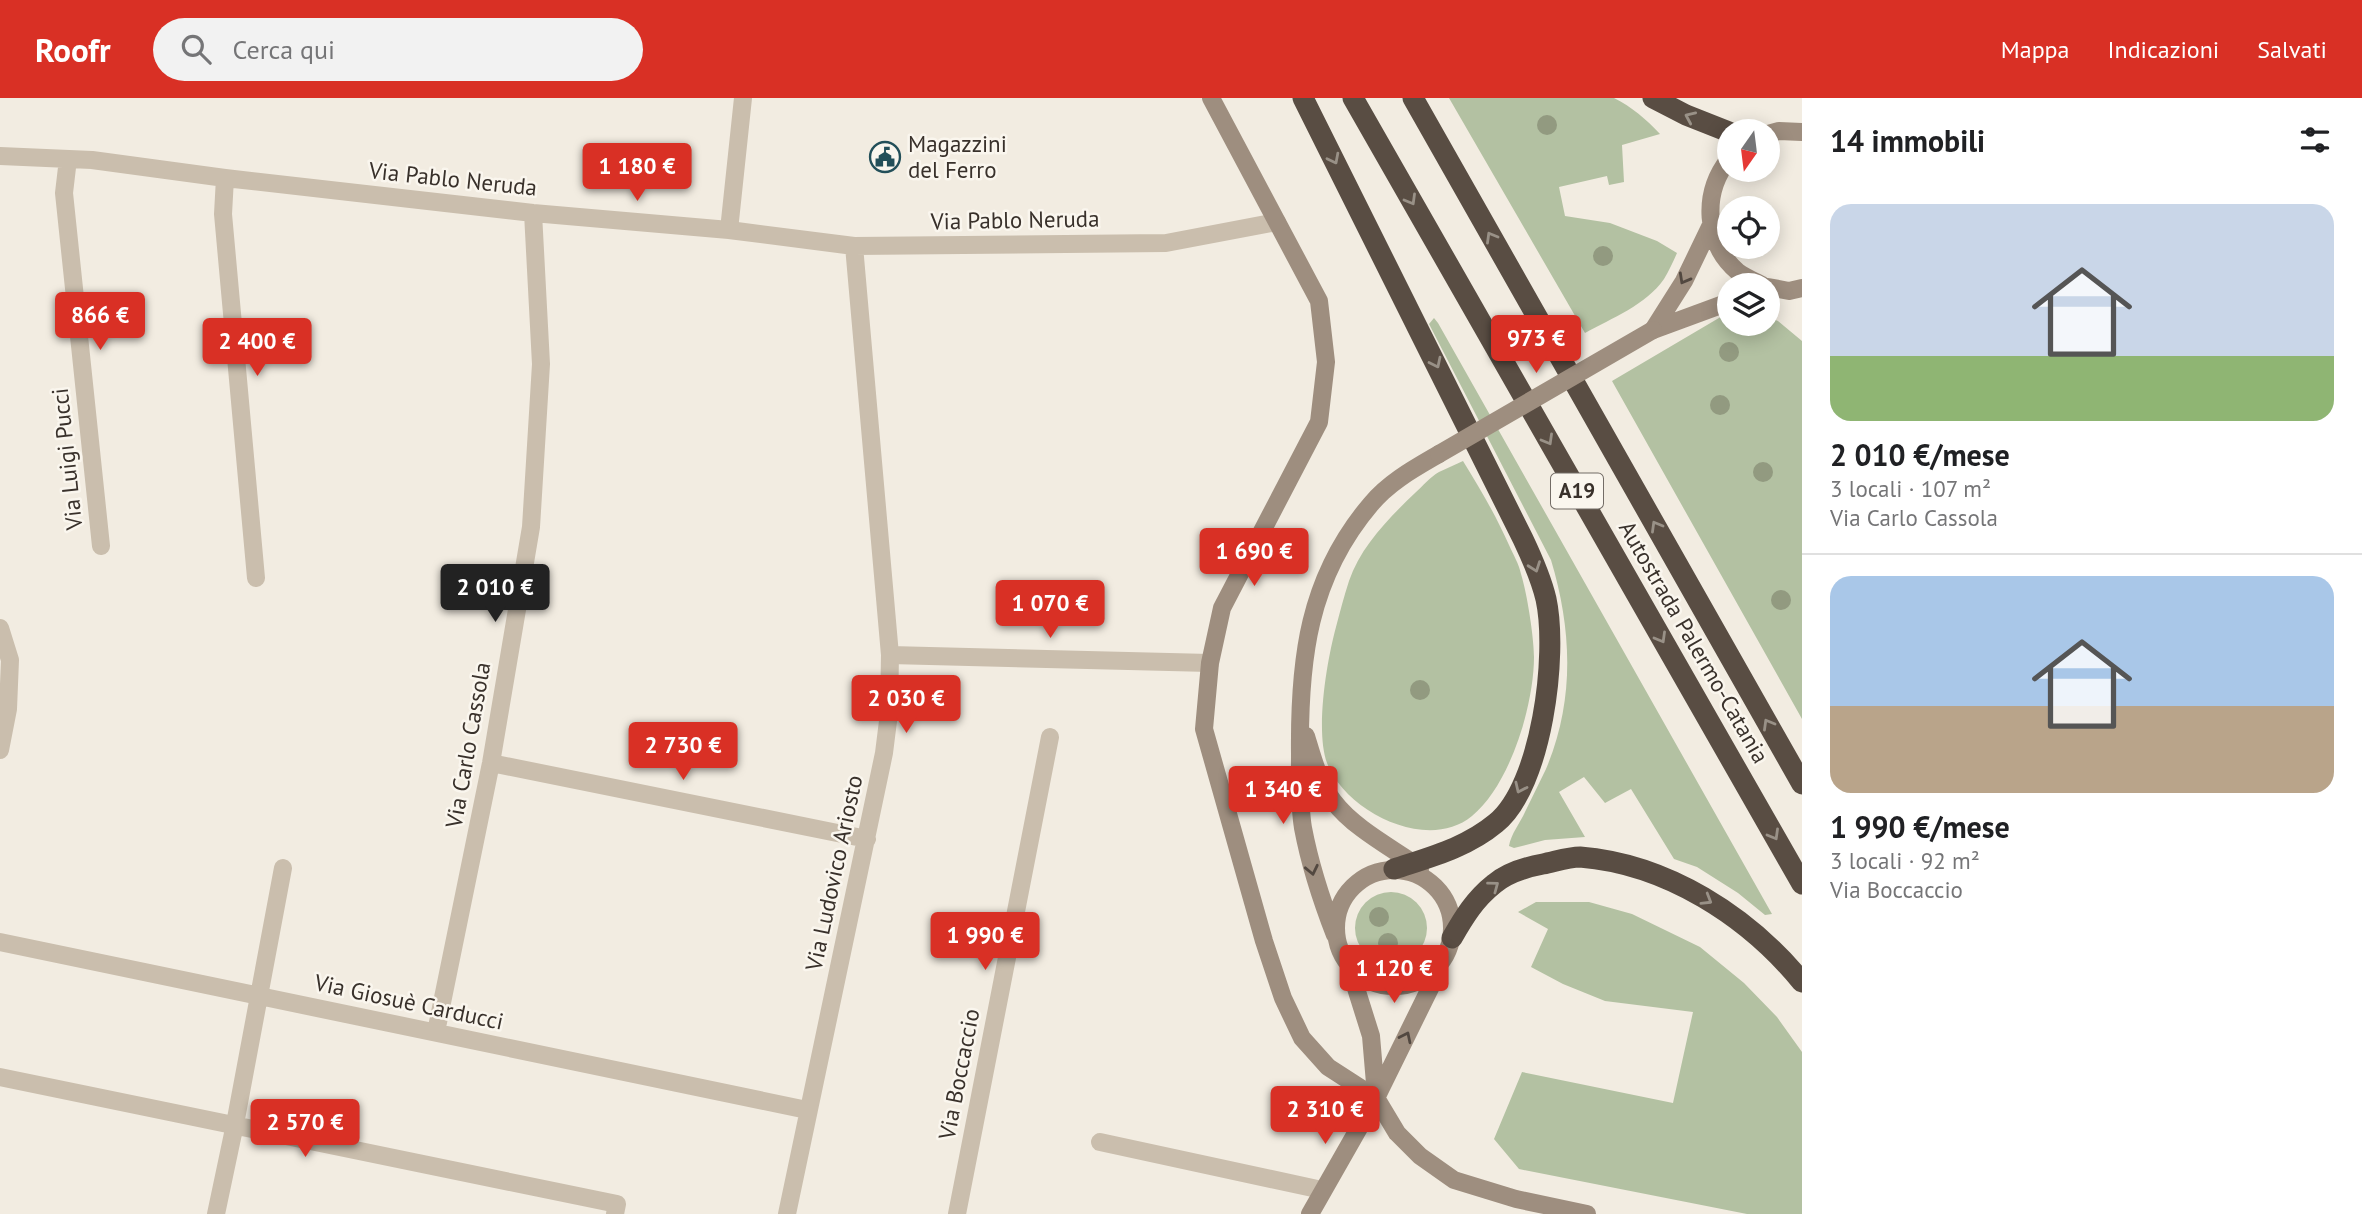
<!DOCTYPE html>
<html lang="it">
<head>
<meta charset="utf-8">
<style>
	body { margin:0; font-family:"PT Sans",sans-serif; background:#f2f2f2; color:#202124; height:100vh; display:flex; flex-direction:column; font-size:26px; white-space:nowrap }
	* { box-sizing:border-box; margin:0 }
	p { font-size:23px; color:#757577 }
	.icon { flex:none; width:38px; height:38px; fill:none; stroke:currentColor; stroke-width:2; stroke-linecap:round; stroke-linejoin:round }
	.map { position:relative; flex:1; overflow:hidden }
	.drawer { display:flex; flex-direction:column; background:#fff; width:560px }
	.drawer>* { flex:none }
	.needle { width:46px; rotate:194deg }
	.controls { position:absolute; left:1717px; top:21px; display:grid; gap:14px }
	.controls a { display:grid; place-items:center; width:63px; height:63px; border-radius:50%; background:#fff; box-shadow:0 4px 18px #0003; font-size:35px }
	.price { position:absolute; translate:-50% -60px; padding:0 16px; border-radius:7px; background:#d93025; color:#fff; font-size:23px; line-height:46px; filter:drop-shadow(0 2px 4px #0008) }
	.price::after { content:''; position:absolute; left:50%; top:42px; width:21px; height:16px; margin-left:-10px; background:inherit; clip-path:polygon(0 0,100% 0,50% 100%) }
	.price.active { background:#222; color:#fff }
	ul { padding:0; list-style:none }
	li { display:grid; align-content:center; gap:14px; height:371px; padding:0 28px }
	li+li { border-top:2px solid #e0e0e0 }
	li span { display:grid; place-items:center; height:217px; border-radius:21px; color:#555 }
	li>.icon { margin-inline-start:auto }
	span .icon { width:126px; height:126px; fill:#fffc; stroke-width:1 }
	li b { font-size:30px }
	h2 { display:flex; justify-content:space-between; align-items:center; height:84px; padding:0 28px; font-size:30px }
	header { display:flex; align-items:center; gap:42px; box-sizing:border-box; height:98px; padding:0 35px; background:#d93025; color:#fff }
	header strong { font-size:33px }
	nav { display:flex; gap:38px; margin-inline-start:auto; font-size:24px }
	.search { width:490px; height:63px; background:#f2f2f2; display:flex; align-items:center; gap:18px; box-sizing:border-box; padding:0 24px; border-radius:38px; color:#757577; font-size:26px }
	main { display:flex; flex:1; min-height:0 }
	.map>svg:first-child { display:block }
	.green { fill:#b3c1a2 }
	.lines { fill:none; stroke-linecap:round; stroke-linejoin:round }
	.street { stroke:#cabead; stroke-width:18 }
	.secondary { stroke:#9e8e7f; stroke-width:18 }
	.highway { stroke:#594d43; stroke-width:21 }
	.secondary-bridge { stroke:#9e8e7f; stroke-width:18 }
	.tree { fill:#929a80 }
	.oneway { stroke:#999187 }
	.oneway2 { stroke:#524840 }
	.labels { text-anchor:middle; stroke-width:5; stroke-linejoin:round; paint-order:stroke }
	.shield { fill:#faf6ee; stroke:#736c66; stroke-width:2 }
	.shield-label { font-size:21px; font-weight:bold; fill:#39312b }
	.poi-label { font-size:23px; fill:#39312b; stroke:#faf6ee; text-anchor:start }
	.street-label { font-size:23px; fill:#39312b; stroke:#faf6ee }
</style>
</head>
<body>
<header>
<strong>Roofr</strong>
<div class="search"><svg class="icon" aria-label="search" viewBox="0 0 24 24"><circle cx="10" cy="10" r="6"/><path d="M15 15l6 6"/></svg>Cerca qui</div>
<nav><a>Mappa</a><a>Indicazioni</a><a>Salvati</a></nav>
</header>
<main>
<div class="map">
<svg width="1802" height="1116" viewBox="0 0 1802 1116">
	<rect width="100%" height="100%" fill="#f2ece1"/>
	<path class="green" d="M1449,0H1614C1632,9 1646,21 1660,36L1622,47L1624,84L1609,87L1607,78L1559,89L1565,118L1610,125L1657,143L1677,155C1673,164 1669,173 1664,181C1646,207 1612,220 1585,235Z
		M1729,216V226H1768V219L1778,223L1802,243V621L1612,283L1724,217Z
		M1434,220L1438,225L1772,816L1765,817L1738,795L1697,769L1674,761L1631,691L1605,705L1584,679L1559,694L1585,739L1545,742L1514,750L1509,748C1511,736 1520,725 1525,714C1532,700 1539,685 1546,671C1575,602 1572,532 1551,462L1429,226Z
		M1463,363C1481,392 1495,416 1509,447C1513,456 1519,466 1521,476C1527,495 1534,540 1534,559C1534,607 1510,687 1472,718C1427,755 1345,713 1327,665C1315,632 1327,562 1336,529C1340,514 1344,498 1349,483C1361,448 1389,420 1415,395C1423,388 1430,379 1439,374C1447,370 1455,367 1463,363Z
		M1355 830a36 36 0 1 1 72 0a36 36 0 1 1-72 0Z
		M1536,804H1589L1632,816L1700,849L1744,885L1777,919L1802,954V1116H1747L1519,1071L1494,1041L1522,974L1673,1005L1693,914L1605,903L1563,886L1531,869L1548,831L1518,814Z"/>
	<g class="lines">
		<path class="street" d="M0,58L92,62L225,80L533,115L729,132L854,148L1166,145L1277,124
			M68,61L64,95L101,448
			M225,80L223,116L256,480
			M729,132L743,0
			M0,530L10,562L8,611L0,652
			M890,557L1210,565
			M491,665L867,741
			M0,844L807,1012
			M436,934L491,665L531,429L541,266L533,115
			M0,979L617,1106L615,1116
			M1100,1044L1322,1092
			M216,1116L235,1026L283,770
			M787,1116L884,655L889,615L890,557L854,148
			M957,1116L1050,639"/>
		<path class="secondary" d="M1211,0L1319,203L1326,264L1319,324L1222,510L1210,565L1204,631L1264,843L1283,900L1302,940L1328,969L1376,1000L1397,1035L1420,1058L1454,1082L1516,1101L1587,1116
			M1768,36L1779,33L1802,34
			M1729,61C1702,95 1704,145 1738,174C1745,179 1754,183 1762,187
			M1768,189L1789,193L1802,190
			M1653,232L1684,183L1711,127
			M1653,232L1729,204
			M1306,638C1313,661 1319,685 1334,704C1352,728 1388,748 1413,765L1420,772
			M1336 830a58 58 0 1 1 116 0a58 58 0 1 1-116 0Z
			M1335,837C1321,801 1310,767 1303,730C1299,706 1300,680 1300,655C1299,562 1308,480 1371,406C1389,384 1415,370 1439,356
			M1349,868L1371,938L1376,997
			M1310,1116L1376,1000L1439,872"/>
		<path class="highway" d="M1303,0L1523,441C1532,460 1541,480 1546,501C1558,556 1542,688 1496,725C1466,750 1430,759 1394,771
			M1353,0L1802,786
			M1413,0L1802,686
			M1653,0L1686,17L1729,34
			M1452,840C1464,819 1475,801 1494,786C1507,775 1527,769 1543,766C1554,764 1568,759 1580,759C1667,766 1748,818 1802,884"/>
		<path class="secondary-bridge" d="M1439,356L1653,232"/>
	</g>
	<g class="tree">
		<circle cx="1547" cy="27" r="10"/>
		<circle cx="1603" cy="158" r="10"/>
		<circle cx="1729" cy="254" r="10"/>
		<circle cx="1720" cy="307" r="10"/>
		<circle cx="1763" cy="374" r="10"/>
		<circle cx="1781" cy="502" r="10"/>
		<circle cx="1420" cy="592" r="10"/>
		<circle cx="1379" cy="819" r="10"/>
		<circle cx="1388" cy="845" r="10"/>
	</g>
	<defs><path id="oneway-chevron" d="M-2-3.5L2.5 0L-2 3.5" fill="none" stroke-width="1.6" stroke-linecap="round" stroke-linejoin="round" transform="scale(1.75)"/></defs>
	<g class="oneway">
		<use href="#oneway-chevron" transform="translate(1690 19) rotate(-156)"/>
		<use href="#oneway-chevron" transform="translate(1334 61) rotate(63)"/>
		<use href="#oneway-chevron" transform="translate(1411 102) rotate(60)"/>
		<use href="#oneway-chevron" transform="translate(1491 139) rotate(-120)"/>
		<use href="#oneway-chevron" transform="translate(1436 265) rotate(64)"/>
		<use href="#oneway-chevron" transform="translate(1548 342) rotate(60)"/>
		<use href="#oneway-chevron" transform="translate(1656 428) rotate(-120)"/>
		<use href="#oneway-chevron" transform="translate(1535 469) rotate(70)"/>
		<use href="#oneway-chevron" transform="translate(1661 540) rotate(60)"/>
		<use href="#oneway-chevron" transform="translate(1768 626) rotate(-120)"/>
		<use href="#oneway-chevron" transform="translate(1520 690) rotate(115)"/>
		<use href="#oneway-chevron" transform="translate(1774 737) rotate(60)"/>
		<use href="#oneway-chevron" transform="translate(1494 788) rotate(-37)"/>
		<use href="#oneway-chevron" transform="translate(1707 802) rotate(31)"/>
	</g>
	<g class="oneway2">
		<use href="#oneway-chevron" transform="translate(1684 181) rotate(119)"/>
		<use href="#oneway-chevron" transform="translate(1312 772) rotate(78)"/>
		<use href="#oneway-chevron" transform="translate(1406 939) rotate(-64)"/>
	</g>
	<defs>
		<g id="civic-ring" transform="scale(1.575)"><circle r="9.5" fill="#faf6ee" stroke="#234f59" stroke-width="1.5"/><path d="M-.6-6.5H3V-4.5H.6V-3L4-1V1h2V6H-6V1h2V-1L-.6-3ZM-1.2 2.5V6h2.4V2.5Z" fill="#234f59"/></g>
	</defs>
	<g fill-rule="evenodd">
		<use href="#civic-ring" x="885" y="59"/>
	</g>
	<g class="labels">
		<rect class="shield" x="1551" y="375.5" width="52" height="35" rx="5"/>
		<g class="shield-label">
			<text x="1577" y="400">A19</text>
		</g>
		<g class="poi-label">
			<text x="908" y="54">Magazzini<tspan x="908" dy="26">del Ferro</tspan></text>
		</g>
		<g class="street-label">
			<text transform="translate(453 81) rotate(6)" y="8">Via Pablo Neruda</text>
			<text transform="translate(1015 122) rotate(-1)" y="8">Via Pablo Neruda</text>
			<text transform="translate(67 361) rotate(-96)" y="8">Via Luigi Pucci</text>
			<text transform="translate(1694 544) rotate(60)" y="8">Autostrada Palermo-Catania</text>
			<text transform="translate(468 647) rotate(-80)" y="8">Via Carlo Cassola</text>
			<text transform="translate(834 775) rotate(-78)" y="8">Via Ludovico Ariosto</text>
			<text transform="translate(409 904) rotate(12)" y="8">Via Giosuè Carducci</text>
			<text transform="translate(959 976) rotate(-79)" y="8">Via Boccaccio</text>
		</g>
	</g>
</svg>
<div class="controls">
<a><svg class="needle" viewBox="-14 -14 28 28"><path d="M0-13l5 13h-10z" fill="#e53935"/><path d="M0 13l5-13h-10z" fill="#757577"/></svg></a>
<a><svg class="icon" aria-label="locate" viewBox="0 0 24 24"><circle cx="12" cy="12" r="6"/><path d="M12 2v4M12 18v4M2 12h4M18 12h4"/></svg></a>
<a><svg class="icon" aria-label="layers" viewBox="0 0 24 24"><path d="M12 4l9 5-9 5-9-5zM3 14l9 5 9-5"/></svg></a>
</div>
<b class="price" style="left:637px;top:105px">1 180 €</b>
<b class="price" style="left:100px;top:254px">866 €</b>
<b class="price" style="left:1536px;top:277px">973 €</b>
<b class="price" style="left:257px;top:280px">2 400 €</b>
<b class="price" style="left:1254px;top:490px">1 690 €</b>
<b class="price active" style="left:495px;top:526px">2 010 €</b>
<b class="price" style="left:1050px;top:542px">1 070 €</b>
<b class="price" style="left:906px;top:637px">2 030 €</b>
<b class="price" style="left:683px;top:684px">2 730 €</b>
<b class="price" style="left:1283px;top:728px">1 340 €</b>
<b class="price" style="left:985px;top:874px">1 990 €</b>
<b class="price" style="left:1394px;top:907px">1 120 €</b>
<b class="price" style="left:1325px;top:1048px">2 310 €</b>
<b class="price" style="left:305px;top:1061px">2 570 €</b>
</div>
<section class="drawer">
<h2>14 immobili<svg class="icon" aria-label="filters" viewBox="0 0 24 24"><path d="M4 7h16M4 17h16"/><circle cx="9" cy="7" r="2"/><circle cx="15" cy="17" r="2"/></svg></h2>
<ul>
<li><span style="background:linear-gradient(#c9d6e8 70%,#8fb573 0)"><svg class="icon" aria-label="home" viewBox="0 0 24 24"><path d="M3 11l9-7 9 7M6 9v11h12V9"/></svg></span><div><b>2 010 €/mese</b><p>3 locali · 107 m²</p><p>Via Carlo Cassola</p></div></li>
<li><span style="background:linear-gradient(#a9c7e8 60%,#b9a48a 0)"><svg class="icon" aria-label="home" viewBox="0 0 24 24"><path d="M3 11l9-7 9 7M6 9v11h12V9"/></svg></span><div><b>1 990 €/mese</b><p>3 locali · 92 m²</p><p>Via Boccaccio</p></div></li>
</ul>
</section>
</main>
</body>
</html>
